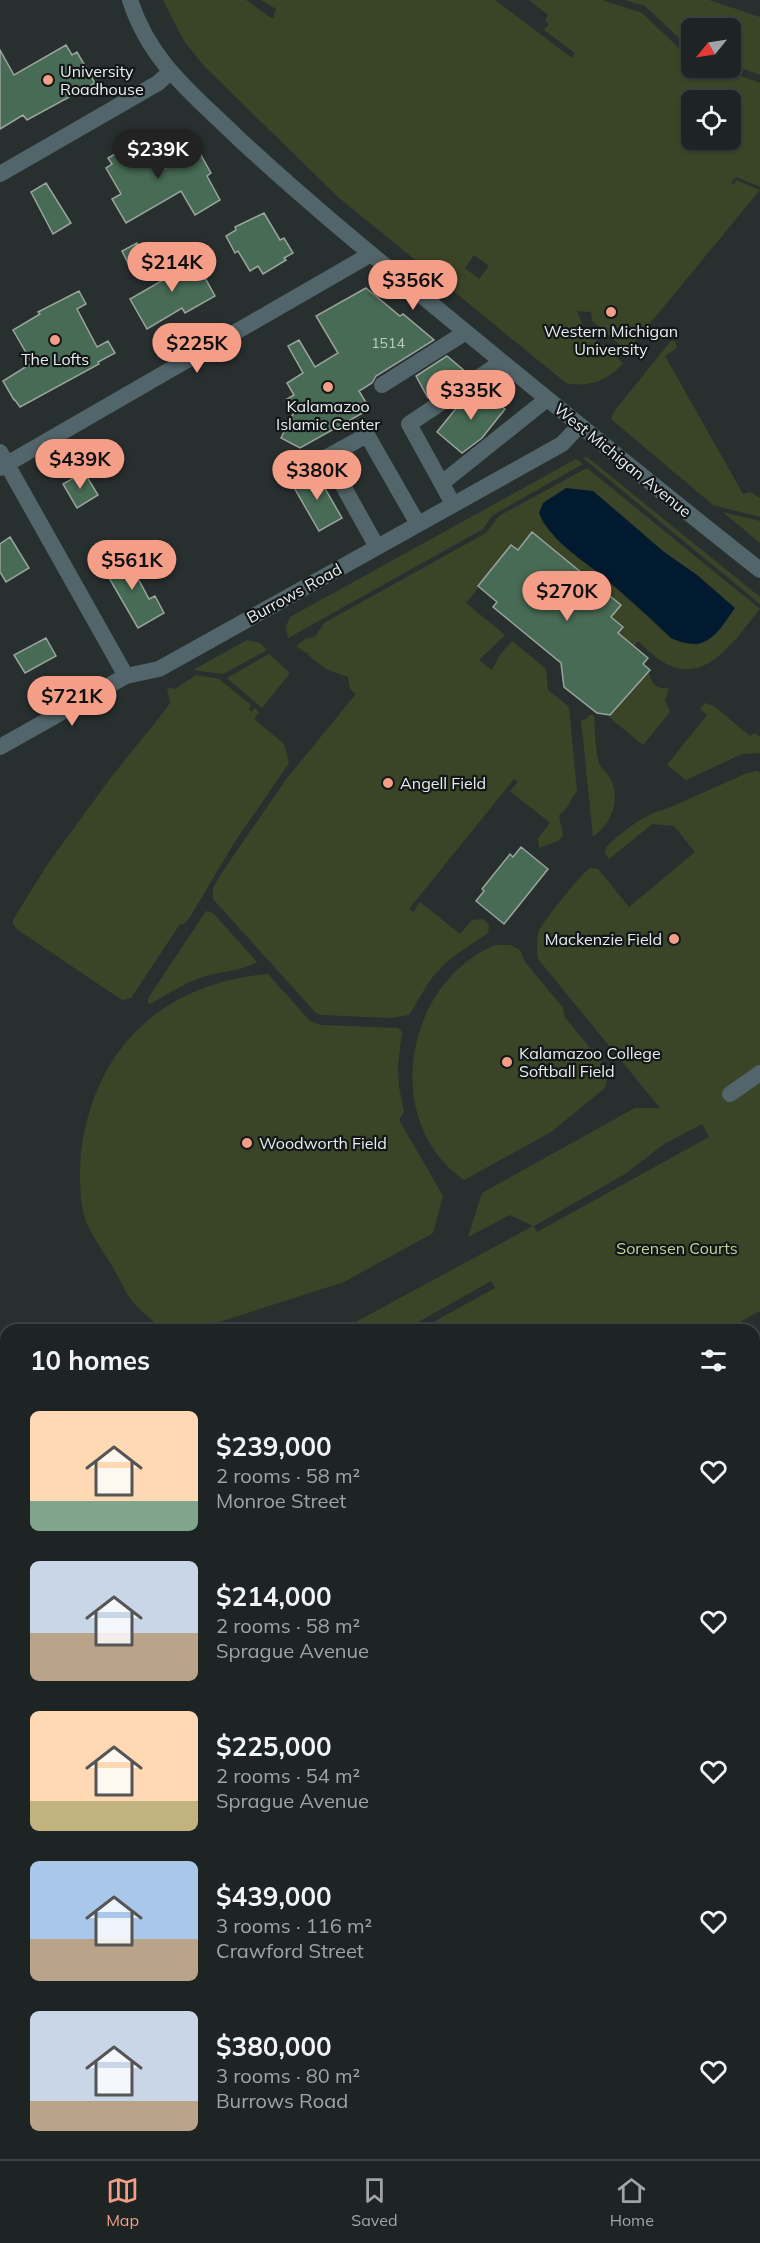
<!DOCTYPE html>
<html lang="en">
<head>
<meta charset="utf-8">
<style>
	body { margin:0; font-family:Mulish,sans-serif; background:#2b3030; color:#f1f3f6; height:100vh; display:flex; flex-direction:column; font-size:22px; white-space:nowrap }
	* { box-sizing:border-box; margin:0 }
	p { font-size:20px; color:#a1a4a6 }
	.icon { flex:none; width:33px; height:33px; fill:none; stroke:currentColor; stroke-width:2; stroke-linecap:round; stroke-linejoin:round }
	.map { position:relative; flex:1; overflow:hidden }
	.drawer { position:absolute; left:0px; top:1324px; width:760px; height:836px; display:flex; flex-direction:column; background:#1e2423; border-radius:18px 18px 0 0; box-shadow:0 2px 4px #0004,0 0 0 2px #3c4141 }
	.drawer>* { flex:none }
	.needle { width:39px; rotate:240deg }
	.tools { position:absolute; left:681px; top:18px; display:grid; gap:12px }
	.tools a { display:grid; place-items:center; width:60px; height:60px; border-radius:9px; background:#1e2423; box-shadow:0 2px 4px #0004,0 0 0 2px #3c4141; font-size:30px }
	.price { position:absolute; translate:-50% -51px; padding:0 14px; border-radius:21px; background:#f49e88; color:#111; font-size:20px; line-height:39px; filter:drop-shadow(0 2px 3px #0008) }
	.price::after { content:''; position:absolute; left:50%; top:36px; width:18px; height:14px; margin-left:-9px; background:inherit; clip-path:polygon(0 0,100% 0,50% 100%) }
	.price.active { background:#222; color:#fff }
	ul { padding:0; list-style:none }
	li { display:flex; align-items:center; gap:18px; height:150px; padding:0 30px }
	li span { display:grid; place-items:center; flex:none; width:168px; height:120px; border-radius:9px; color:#555 }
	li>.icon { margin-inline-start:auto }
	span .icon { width:72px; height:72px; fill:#fffc; stroke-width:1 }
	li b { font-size:26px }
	h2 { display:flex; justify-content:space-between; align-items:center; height:72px; padding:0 30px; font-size:26px }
	.tabs { display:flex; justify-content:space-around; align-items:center; height:84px; border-top:2px solid #3c4141; background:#1e2423; font-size:16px; color:#a1a4a6 }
	.tabs a { display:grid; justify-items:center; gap:3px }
	.tabs .active { color:#f49e88 }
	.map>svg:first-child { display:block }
	.green { fill:#3a4528; fill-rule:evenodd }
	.water { fill:#011a30 }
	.building { fill:#476b55; stroke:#9ba39e; stroke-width:1.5 }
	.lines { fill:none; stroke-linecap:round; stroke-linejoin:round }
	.minor { stroke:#52656a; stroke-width:16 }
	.poi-dot { fill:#f49e88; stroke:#131717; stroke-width:2 }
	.labels { text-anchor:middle; stroke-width:4.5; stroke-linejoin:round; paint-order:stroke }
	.number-label { font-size:14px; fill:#bfccc6 }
	.poi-label { font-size:16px; fill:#e7ecec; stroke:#131717; text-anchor:start }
	.street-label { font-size:16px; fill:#e7ecec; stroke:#131717 }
	.park-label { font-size:16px; fill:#bed79b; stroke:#131717 }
</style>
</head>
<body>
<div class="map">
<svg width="760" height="2159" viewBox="0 0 760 2159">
	<rect width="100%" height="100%" fill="#28302f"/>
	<path class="green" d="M163,0H246L273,19L276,9L261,0H495L572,58L575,53L544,30L549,24L545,21L548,15L529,0H602L642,13L683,52L691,56L692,68H719L760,83V187L736,177L731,183L734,185L736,180L760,190L627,351L592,321L591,312L577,311L584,330L623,363C609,380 589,388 566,383L338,197L204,66L184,41ZM692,100H730V140H692ZM474,255L489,266L479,279L465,268Z
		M624,0H709L760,17V75L731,64L730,28H692L691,49L645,6Z
		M671,341H675L677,348L665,356L743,494L750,492L760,498V517L713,505L611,419L615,410Z
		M587,457L760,597V604L583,458Z
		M576,459L583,464L498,512L492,516L483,529L288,638L286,626L290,617Z
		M587,468L760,609C736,637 707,688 663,662C654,657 646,648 638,641L634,646L618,633L623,627L611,617L621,605L532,533L518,550L511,546L478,585L479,587L466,603L505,635L479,660L492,670L500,655L512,641L546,669L548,690L569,707L577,792C570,798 571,806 559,815L563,836L558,841L539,848L538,838L550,823L510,791L518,782L514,779L409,909L413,912L420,902L460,934L472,920L483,919L489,925L488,933C471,945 452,955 438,971C425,984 419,1001 409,1015L390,1018L322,1015L316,1013L213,899V888L221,874L287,778L356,694L350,689L348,677L326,669L308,655L309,653H306L296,646L305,639L315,637L324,623L486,533L499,516ZM593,491L664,552L697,575L734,608L721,628L708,640L697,645L671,638L605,578L561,543L542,522L539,512Z
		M723,512L760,521V543Z
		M247,640L260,643L267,650L223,674L193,670Z
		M269,654L290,673L262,708L227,678Z
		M648,671C652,683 655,690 669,688L665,700L670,712L643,745L610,718V715Z
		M196,675L219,679L251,705L249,709L252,712L255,708L259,712L254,719L284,744L289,763L234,843L190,917L184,924H180L131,998L122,1000L18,930L13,924V920L47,865L112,776L163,713L170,703L167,687L175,689Z
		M705,703L714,706L750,736L755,733L760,737V753L742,754L686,780L667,765L707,715L700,709Z
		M590,715H594C595,729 595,749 599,763C601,768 607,773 610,778C621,800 612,823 593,837L581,720L586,719Z
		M757,771L760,772V1311L725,1330H419L495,1288L491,1281L404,1330H341L533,1226L510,1215L468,1237L482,1193L635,1108H660L538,959C537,949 536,940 539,931C545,919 580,875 590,868L598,869L629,907L695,852L674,826L652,824L609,859L605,853L606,847C620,834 636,821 653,813C664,809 675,806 684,801L745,774ZM702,1124L709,1137L537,1232L534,1226L625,1174L664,1144Z
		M206,911L213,913L257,962C242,971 223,971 206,976C186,982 168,994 150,1004L148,1002L149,997Z
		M495,945H510L520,950L525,962L563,1008L564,1016L608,1070L605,1088L551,1132L464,1180C379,1120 406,982 495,945Z
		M268,974L310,1021L321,1025L398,1028L402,1032L398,1065L399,1087L404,1112L399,1120L443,1196L433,1233L344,1282L194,1330H163C154,1321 142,1313 133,1302C125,1292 119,1278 113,1267C104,1253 94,1239 87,1224C78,1204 79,1160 83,1139C101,1040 169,983 268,974Z
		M755,1503L760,1511V1563L755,1555Z
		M755,1619L760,1628V2159H722L720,2154H754Z"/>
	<path class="water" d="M566,488L593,491L664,552L697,575L735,608C716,635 706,654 671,638C650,617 627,597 605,578C580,558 552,542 539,513L543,503Z"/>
	<path class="building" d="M66,45L72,55L77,52L95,83L27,120L23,115L0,129V50L14,75Z
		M139,136L143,143L151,139L162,170L198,150L211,173L207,176L220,200L195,215L181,191L126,223L112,199L121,194L106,168L112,164L108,158L124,149L123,146Z
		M46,183L71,223L53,234L31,192Z
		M264,213L280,240L284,238L293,253L284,258L286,260L263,274L258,266L250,271L238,251L235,253L226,236L236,230L235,227Z
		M137,243L145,257L130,267L122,251Z
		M180,254L196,280L204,276L215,296L185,313L182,308L147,329L130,299L165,279L158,267Z
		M366,288L400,316L403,314L434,340L376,376L372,383L359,391L370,409L300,448L281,438L294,412L287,399L294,395L287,383L303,373L288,346L299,340L315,367L338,353L316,316Z
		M79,291L86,304L77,309L97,347L108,341L115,353L98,362L99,364L20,407L15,400H14L3,381L32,363L13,330L40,314L38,312Z
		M447,356L467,373L428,398L416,376Z
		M481,389L505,409L482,438L462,453L437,432L462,401Z
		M315,471L342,518L319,531L292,484Z
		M84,472L98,495L77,508L63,484Z
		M532,532L621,605L611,617L623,627L618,633L648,658L643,664L650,670L610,715L597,713L564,687L561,663L493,607L497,602L478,586L511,545L518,550Z
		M10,537L29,568L6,582L0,572V544Z
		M124,552L149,599L155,596L164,613L138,628L101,564Z
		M46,638L56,656L25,673L14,655Z
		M521,847L548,869L504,924L476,901L484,891L482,889L510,854L513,857Z"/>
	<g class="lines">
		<path class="minor" d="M130,0C150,62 192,93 237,137C300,196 366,250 433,305C541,394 650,483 760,570
			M0,174L158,83L169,73
			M382,385L466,332
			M0,452L126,676
			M0,468L371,254
			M442,483L547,399
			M453,504L409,424L502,362
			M377,547L327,457L367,435L418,524
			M0,747L126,676L159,669L562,444L580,425
			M730,1094L760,1073
			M754,1368L760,1363
			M0,1394L6,1391
			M754,1587L760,1596
			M0,1959L6,1962
			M189,2154L191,2159
			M460,2154L463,2159
			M420,2159L429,2154"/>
	</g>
	<g class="poi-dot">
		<circle cx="48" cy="80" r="6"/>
		<circle cx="611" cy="312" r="6"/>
		<circle cx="55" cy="340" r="6"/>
		<circle cx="328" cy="387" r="6"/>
		<circle cx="388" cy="783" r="6"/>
		<circle cx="674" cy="939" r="6"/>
		<circle cx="507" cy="1062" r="6"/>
		<circle cx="247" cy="1143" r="6"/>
	</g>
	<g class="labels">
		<g class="number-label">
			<text x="388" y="348">1514</text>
		</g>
		<g class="poi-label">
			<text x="60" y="77">University<tspan x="60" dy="18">Roadhouse</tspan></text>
			<text x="611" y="337" text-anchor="middle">Western Michigan<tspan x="611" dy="18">University</tspan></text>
			<text x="55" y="365" text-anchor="middle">The Lofts</text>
			<text x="328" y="412" text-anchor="middle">Kalamazoo<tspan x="328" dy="18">Islamic Center</tspan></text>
			<text x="400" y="789">Angell Field</text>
			<text x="662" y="945" text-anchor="end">Mackenzie Field</text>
			<text x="519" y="1059">Kalamazoo College<tspan x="519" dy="18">Softball Field</tspan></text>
			<text x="259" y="1149">Woodworth Field</text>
		</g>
		<g class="street-label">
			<text transform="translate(623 460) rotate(39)" y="6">West Michigan Avenue</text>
			<text transform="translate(294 593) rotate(-29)" y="6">Burrows Road</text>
		</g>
		<g class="park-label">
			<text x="677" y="1254">Sorensen Courts</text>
		</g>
	</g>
</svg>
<div class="tools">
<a><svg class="needle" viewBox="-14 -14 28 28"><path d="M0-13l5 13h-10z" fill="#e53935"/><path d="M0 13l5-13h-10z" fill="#a1a4a6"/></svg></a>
<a><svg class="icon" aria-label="locate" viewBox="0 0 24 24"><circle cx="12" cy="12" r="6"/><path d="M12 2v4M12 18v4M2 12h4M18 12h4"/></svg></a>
</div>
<b class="price active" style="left:158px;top:180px">$239K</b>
<b class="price" style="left:172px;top:293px">$214K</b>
<b class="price" style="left:413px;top:311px">$356K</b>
<b class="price" style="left:197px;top:374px">$225K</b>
<b class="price" style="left:471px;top:421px">$335K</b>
<b class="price" style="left:80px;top:490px">$439K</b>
<b class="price" style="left:317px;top:501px">$380K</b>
<b class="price" style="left:132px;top:591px">$561K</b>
<b class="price" style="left:567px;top:622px">$270K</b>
<b class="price" style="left:72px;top:727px">$721K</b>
<section class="drawer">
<h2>10 homes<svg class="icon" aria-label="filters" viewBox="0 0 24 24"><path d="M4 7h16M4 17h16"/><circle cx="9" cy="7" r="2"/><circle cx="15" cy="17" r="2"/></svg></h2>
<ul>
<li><span style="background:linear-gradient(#ffd9b3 75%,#7fa58c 0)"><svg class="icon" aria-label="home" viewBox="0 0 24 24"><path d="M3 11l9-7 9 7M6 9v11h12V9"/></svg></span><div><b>$239,000</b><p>2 rooms · 58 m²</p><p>Monroe Street</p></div><svg class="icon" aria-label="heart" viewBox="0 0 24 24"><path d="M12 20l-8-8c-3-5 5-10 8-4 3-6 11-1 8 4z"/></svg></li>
<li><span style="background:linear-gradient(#c9d6e8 60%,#b9a48a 0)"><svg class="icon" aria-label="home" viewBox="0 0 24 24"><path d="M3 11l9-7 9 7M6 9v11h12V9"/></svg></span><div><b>$214,000</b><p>2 rooms · 58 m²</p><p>Sprague Avenue</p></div><svg class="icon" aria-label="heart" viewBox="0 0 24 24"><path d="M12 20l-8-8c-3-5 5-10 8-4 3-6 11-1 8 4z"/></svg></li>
<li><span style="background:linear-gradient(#ffd9b3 75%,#c2b280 0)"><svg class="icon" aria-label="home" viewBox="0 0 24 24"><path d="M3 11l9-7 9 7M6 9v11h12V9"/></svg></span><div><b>$225,000</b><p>2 rooms · 54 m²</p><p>Sprague Avenue</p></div><svg class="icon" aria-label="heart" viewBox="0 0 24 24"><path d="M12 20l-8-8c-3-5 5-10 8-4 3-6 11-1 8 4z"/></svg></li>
<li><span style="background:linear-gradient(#a9c7e8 65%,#b9a48a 0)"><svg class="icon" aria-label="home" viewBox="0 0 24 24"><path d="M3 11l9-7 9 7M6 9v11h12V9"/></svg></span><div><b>$439,000</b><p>3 rooms · 116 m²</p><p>Crawford Street</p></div><svg class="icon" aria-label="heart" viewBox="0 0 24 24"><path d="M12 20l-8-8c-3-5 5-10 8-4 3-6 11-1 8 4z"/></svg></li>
<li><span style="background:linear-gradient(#c9d6e8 75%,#b9a48a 0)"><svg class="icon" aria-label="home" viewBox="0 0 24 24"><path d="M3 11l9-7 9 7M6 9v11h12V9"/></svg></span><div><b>$380,000</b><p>3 rooms · 80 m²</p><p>Burrows Road</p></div><svg class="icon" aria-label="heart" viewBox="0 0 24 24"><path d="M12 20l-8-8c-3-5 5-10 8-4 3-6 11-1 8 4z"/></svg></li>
</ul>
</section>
</div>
<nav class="tabs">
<a class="active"><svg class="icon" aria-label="map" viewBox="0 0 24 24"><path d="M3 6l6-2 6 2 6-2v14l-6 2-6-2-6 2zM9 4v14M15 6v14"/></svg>Map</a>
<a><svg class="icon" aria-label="saved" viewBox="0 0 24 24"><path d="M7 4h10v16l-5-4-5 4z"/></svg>Saved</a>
<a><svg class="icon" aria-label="home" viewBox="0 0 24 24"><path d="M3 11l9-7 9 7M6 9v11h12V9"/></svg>Home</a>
</nav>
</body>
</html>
